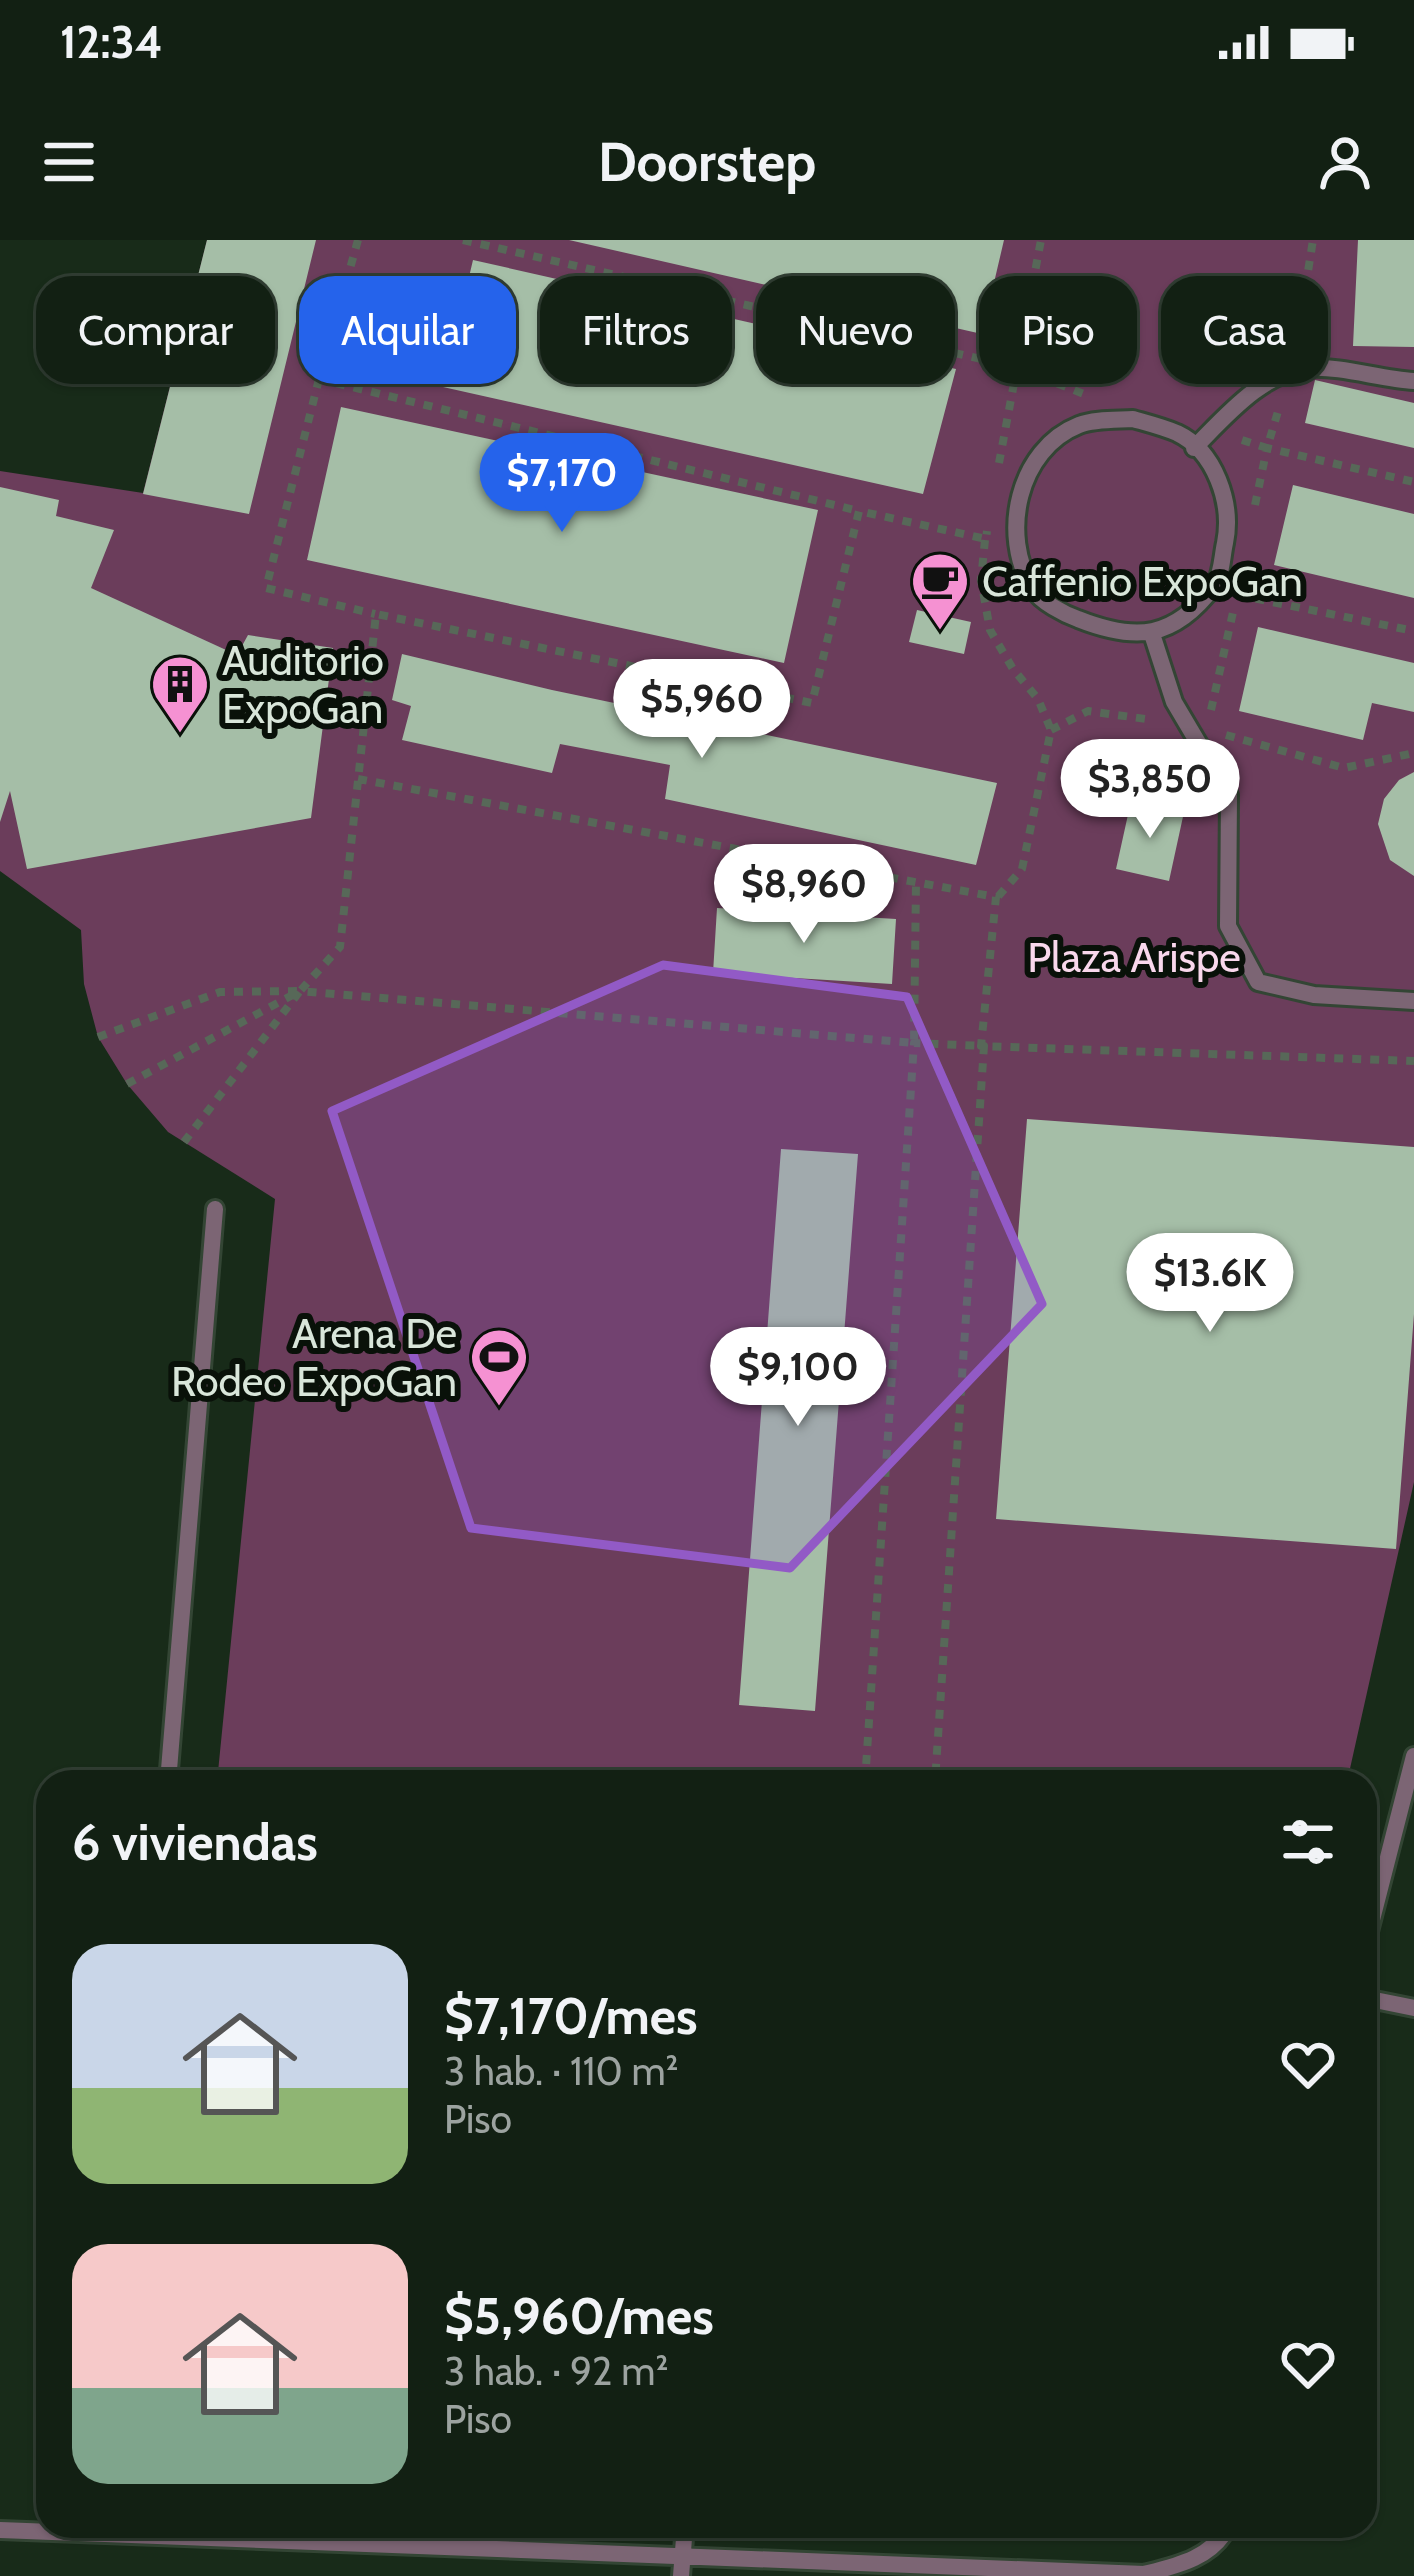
<!DOCTYPE html>
<html lang="es">
<head>
<meta charset="utf-8">
<style>
	body { margin:0; font-family:Cabin,sans-serif; background:#1f2d21; color:#f1f3f6; height:100vh; display:flex; flex-direction:column; font-size:45px; white-space:nowrap }
	* { box-sizing:border-box; margin:0 }
	p { font-size:39px; color:#9ca3a0 }
	.icon { flex:none; width:66px; height:66px; fill:none; stroke:currentColor; stroke-width:2; stroke-linecap:round; stroke-linejoin:round }
	.map { position:relative; flex:1; overflow:hidden }
	.panel { position:absolute; left:36px; top:1530px; width:1341px; height:768px; display:flex; flex-direction:column; background:#122013; border-radius:36px; box-shadow:0 3px 9px #0004,0 0 0 3px #313e33 }
	.panel>* { flex:none }
	.hud { position:absolute; left:36px; top:36px; width:1344px; height:108px; display:flex; gap:24px }
	.price { position:absolute; translate:-50% -102px; padding:0 27px; border-radius:42px; background:#fff; color:#222; font-size:39px; line-height:78px; filter:drop-shadow(0 3px 6px #0008) }
	.price::after { content:''; position:absolute; left:50%; top:72px; width:36px; height:27px; margin-left:-18px; background:inherit; clip-path:polygon(0 0,100% 0,50% 100%) }
	.price.current { background:#2563eb; color:#fff }
	ul { padding:0; list-style:none }
	li { display:flex; align-items:center; gap:36px; height:300px; padding:0 36px }
	li span { display:grid; place-items:center; flex:none; width:336px; height:240px; border-radius:36px; color:#555 }
	li>.icon { margin-inline-start:auto }
	span .icon { width:144px; height:144px; fill:#fffc; stroke-width:1 }
	li b { font-size:51px }
	h2 { display:flex; justify-content:space-between; align-items:center; height:144px; padding:0 36px; font-size:51px }
	.chip { padding:0 42px; border-radius:36px; background:#122013; box-shadow:0 3px 9px #0004,0 0 0 3px #313e33; font-size:42px; line-height:108px }
	.chip.current { background:#2563eb; color:#fff }
	.status { display:flex; justify-content:space-between; align-items:center; height:84px; padding:0 60px; background:#122013; direction:ltr }
	.status svg { height:33px; fill:currentColor }
	header { display:flex; justify-content:space-between; align-items:center; height:156px; padding:0 36px; background:#122013; font-size:54px; font-weight:800 }
	.map>svg:first-child { display:block }
	.green { fill:#6b3d5b }
	.building { fill:#a5bea7 }
	.lines { fill:none; stroke-linecap:round; stroke-linejoin:round }
	.lane-casing { stroke:#334534; stroke-width:22 }
	.path { stroke:#576858; stroke-width:8; stroke-dasharray:9 9; stroke-linecap:butt }
	.lane { stroke:#7c6574; stroke-width:16 }
	.marked { fill:#925ac6; fill-opacity:0.2; stroke:#925ac6; stroke-width:9; stroke-linejoin:round }
	.labels { text-anchor:middle; stroke-width:12; stroke-linejoin:round; paint-order:stroke }
	.poi-label { font-size:42px; fill:#d9e6da; stroke:#091109; text-anchor:start }
	.park-label { font-size:42px; fill:#f9d8ec; stroke:#091109 }
</style>
</head>
<body>
<div class="status"><b>12:34</b><svg viewBox="0 0 49 12"><path d="M0 12V9h3v3zM5 12V6h3v6zM10 12V3h3v9zM15 12V0h3v12zM26 1h20v11H26zM47 4h2v5h-2z"/></svg></div>
<header><svg class="icon" aria-label="menu" viewBox="0 0 24 24"><path d="M4 6h16M4 12h16M4 18h16"/></svg>Doorstep<svg class="icon" aria-label="person" viewBox="0 0 24 24"><circle cx="12" cy="8" r="4"/><path d="M4 21q1-7 8-7t8 7"/></svg></header>
<div class="map">
<svg width="1414" height="2336" viewBox="0 0 1414 2336">
	<rect width="100%" height="100%" fill="#182b19"/>
	<path class="green" d="M207,0H1414V1242L1347,1542H217L275,959L168,892L127,844L98,797L84,744L81,690L0,631V231L143,253Z"/>
	<path class="building" d="M207,0H316L249,274L143,254Z
		M569,0H1004L982,94Z
		M1358,0H1414V107L1353,106Z
		M473,20L956,129L923,254L443,147Z
		M1315,140L1414,163V208L1305,183Z
		M341,167L818,270L784,423L307,320Z
		M1293,245L1414,274V358L1274,325Z
		M0,247L59,260L56,276L114,290L91,348L237,415L248,395L333,408L311,578L27,629L10,551L0,582Z
		M917,370L971,382L964,414L909,402Z
		M1258,387L1414,423V472L1372,463L1363,500L1239,471Z
		M402,414L552,450L997,543L976,625L665,559L670,525L560,504L552,533L402,500L411,466L392,460Z
		M1414,532V636L1390,620L1378,584L1384,559L1399,540Z
		M1131,561L1184,572L1169,641L1116,629Z
		M717,668L896,679L892,744L713,733Z
		M1027,879L1414,907V1074L1396,1309L996,1279Z
		M781,909L858,914L815,1471L739,1465Z"/>
	<g class="lines">
		<g class="lane-casing">
			<path id="lane" d="M1133,179C1147,183 1163,187 1177,193C1215,211 1233,263 1225,303C1222,316 1222,335 1214,346C1174,399 1136,402 1078,379C1064,374 1041,362 1033,349C999,295 1018,209 1079,185C1094,179 1116,180 1133,179Z
				M1194,208C1225,177 1263,131 1310,128C1341,126 1381,139 1414,141
				M1152,394L1174,462L1229,555L1228,686L1258,742L1314,755L1414,761
				M168,1542L215,969
				M1365,1707L1414,1516
				M1365,1758L1414,1768
				M0,2290L1144,2334C1176,2326 1213,2318 1228,2286
				M681,2336L685,2286"/>
		</g>
		<path class="path" d="M358,0L319,139L859,271
			M463,0L1016,127L1084,154
			M1297,101L1313,0
			M319,139L266,348L375,374
			M1242,200L1267,208L1279,168
			M999,223L1041,0
			M1255,265L1267,208L1414,242
			M985,300L981,340L990,390L1013,429L1038,459L1051,490L1022,629L996,659
			M1238,355L1414,391
			M1211,470L1234,368
			M1051,490L1088,471L1153,480
			M1226,495L1344,528L1414,513
			M358,539L996,657L981,806L1414,821
			M98,797L220,752L298,751
			M127,844L300,751L340,707L376,374L812,463L859,271L986,299L987,291
			M184,902L300,751L914,803L916,642
			M865,1542L914,803L984,806L935,1542"/>
		<use href="#lane" class="lane"/>
	</g>
	<path class="marked" d="M663,725L907,757L1042,1064L790,1328L471,1288L332,871Z"/>
	<defs>
		<g id="cafe-pin" transform="scale(3)"><path d="M0 17L-7.5 6A9.5 9.5 0 1 1 7.5 6Z" fill="#f591d2" stroke="#091109"/><path d="M-5.5-4.5H6V0H3Q3 3.5 0 3.5H-2.5Q-5.5 3.5-5.5 0ZM3-3.2v2h1.7v-2ZM-6 4.5H4V6H-6Z" fill="#111"/></g>
		<g id="building-pin" transform="scale(3)"><path d="M0 17L-7.5 6A9.5 9.5 0 1 1 7.5 6Z" fill="#f591d2" stroke="#091109"/><path d="M-4-6H4V6H1V3H-1V6H-4ZM-2.5-4.3h1.7v1.8h-1.7ZM.8-4.3h1.7v1.8H.8ZM-2.5-1h1.7V.8h-1.7ZM.8-1h1.7V.8H.8Z" fill="#111"/></g>
		<g id="stadium-pin" transform="scale(3)"><path d="M0 17L-7.5 6A9.5 9.5 0 1 1 7.5 6Z" fill="#f591d2" stroke="#091109"/><path d="M0-5a6.5 5 0 1 0 0 10a6.5 5 0 1 0 0-10ZM-3.5-1.8h7v3.6h-7Z" fill="#111"/></g>
	</defs>
	<g fill-rule="evenodd">
		<use href="#cafe-pin" x="940" y="341"/>
		<use href="#building-pin" x="180" y="444"/>
		<use href="#stadium-pin" x="499" y="1117"/>
	</g>
	<g class="labels">
		<g class="poi-label">
			<text x="982" y="356">Caffenio ExpoGan</text>
			<text x="222" y="435">Auditorio<tspan x="222" dy="48">ExpoGan</tspan></text>
			<text x="457" y="1108" text-anchor="end">Arena De<tspan x="457" dy="48">Rodeo ExpoGan</tspan></text>
		</g>
		<g class="park-label">
			<text x="1134" y="732">Plaza Arispe</text>
		</g>
	</g>
</svg>
<b class="price current" style="left:562px;top:295px">$7,170</b>
<b class="price" style="left:702px;top:521px">$5,960</b>
<b class="price" style="left:1150px;top:601px">$3,850</b>
<b class="price" style="left:804px;top:706px">$8,960</b>
<b class="price" style="left:1210px;top:1095px">$13.6K</b>
<b class="price" style="left:798px;top:1189px">$9,100</b>
<div class="hud">
<a class="chip">Comprar</a>
<a class="chip current">Alquilar</a>
<a class="chip">Filtros</a>
<a class="chip">Nuevo</a>
<a class="chip">Piso</a>
<a class="chip">Casa</a>
</div>
<section class="panel">
<h2>6 viviendas<svg class="icon" aria-label="filters" viewBox="0 0 24 24"><path d="M4 7h16M4 17h16"/><circle cx="9" cy="7" r="2"/><circle cx="15" cy="17" r="2"/></svg></h2>
<ul>
<li><span style="background:linear-gradient(#c9d6e8 60%,#8fb573 0)"><svg class="icon" aria-label="home" viewBox="0 0 24 24"><path d="M3 11l9-7 9 7M6 9v11h12V9"/></svg></span><div><b>$7,170/mes</b><p>3 hab. · 110 m²</p><p>Piso</p></div><svg class="icon" aria-label="heart" viewBox="0 0 24 24"><path d="M12 20l-8-8c-3-5 5-10 8-4 3-6 11-1 8 4z"/></svg></li>
<li><span style="background:linear-gradient(#f6c9c9 60%,#7fa58c 0)"><svg class="icon" aria-label="home" viewBox="0 0 24 24"><path d="M3 11l9-7 9 7M6 9v11h12V9"/></svg></span><div><b>$5,960/mes</b><p>3 hab. · 92 m²</p><p>Piso</p></div><svg class="icon" aria-label="heart" viewBox="0 0 24 24"><path d="M12 20l-8-8c-3-5 5-10 8-4 3-6 11-1 8 4z"/></svg></li>
</ul>
</section>
</div>
</body>
</html>
